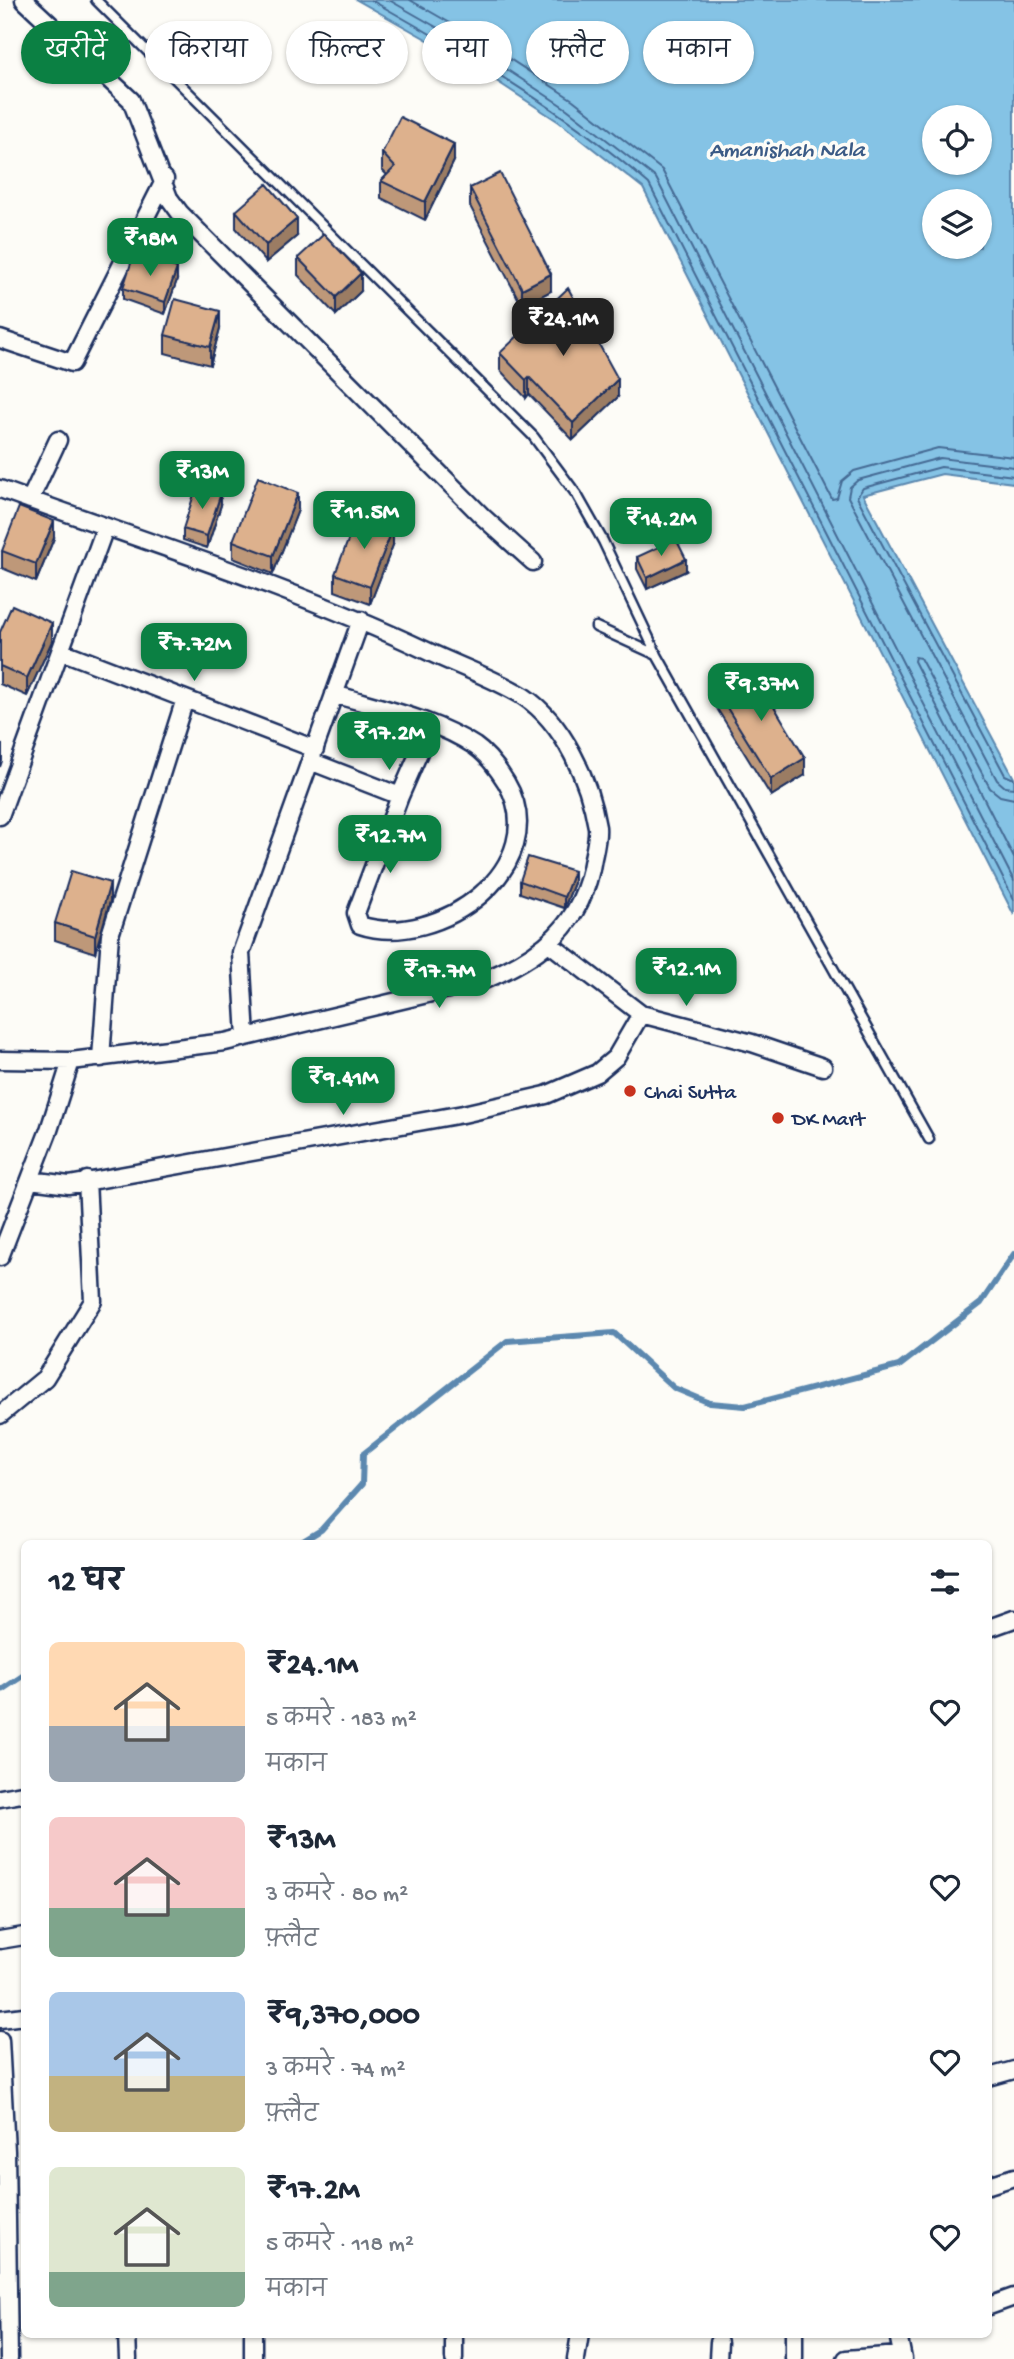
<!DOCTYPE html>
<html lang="hi">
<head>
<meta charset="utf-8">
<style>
	body { margin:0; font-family:"Gochi Hand","Playpen Sans Deva",sans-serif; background:#f6f6f7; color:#1f2937; height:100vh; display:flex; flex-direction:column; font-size:26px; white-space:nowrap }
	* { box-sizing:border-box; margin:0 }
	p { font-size:23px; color:#747a83 }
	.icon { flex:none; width:38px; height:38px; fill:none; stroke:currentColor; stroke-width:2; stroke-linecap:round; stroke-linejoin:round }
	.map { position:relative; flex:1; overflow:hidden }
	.side { position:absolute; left:21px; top:1540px; width:971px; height:798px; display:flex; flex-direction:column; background:#fff; border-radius:10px; box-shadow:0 2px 5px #0004 }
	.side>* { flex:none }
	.guide { position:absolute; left:21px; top:21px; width:973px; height:63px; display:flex; gap:14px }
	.controls { position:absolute; left:922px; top:105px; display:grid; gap:14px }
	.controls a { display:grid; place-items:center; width:70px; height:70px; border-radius:50%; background:#fff; box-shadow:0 2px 5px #0004; font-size:35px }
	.price { position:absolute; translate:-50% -60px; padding:0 16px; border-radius:14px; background:#0b8043; color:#fff; font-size:23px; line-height:46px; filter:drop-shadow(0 2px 4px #0008) }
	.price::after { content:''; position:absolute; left:50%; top:42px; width:21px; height:16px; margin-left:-10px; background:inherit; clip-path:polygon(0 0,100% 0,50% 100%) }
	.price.active { background:#222; color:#fff }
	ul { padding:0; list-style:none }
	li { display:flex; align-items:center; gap:21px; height:175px; padding:0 28px }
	li span { display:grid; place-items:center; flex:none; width:196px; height:140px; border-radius:10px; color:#555 }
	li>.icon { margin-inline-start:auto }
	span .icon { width:84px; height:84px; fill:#fffc; stroke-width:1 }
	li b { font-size:30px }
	h2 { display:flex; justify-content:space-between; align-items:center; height:84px; padding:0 28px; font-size:30px }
	.pill { padding:0 24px; border-radius:32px; background:#fff; box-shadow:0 2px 5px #0004; font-size:24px; line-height:63px }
	.pill.active { background:#0b8043; color:#fff }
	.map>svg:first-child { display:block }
	.water { fill:#85c3e5; stroke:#5b88af; stroke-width:2; fill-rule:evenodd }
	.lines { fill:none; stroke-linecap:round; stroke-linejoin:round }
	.shore { stroke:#456a94; stroke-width:2 }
	.stream { stroke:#5b88af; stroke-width:6 }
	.lane-casing { stroke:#1b2f5e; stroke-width:13 }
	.street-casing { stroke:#1b2f5e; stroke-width:21 }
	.lane { stroke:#fdfcf7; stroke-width:8 }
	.street { stroke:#fdfcf7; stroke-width:16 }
	.wall { fill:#be9879; stroke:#1b2f5e; stroke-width:2 }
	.shaded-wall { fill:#9b7c63; stroke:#1b2f5e; stroke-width:2 }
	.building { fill:#ddb18d; stroke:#1b2f5e; stroke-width:2 }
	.poi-dot { fill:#c8321e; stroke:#fdfcf7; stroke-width:2.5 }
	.labels { text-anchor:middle; stroke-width:7; stroke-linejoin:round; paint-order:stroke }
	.poi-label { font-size:21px; fill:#1b2f5e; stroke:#fdfcf7; text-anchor:start }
	.water-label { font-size:23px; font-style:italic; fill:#3b5b86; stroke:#fdfcf7 }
</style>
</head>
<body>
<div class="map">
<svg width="1014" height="2359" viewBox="0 0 1014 2359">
	<rect width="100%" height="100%" fill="#fdfcf7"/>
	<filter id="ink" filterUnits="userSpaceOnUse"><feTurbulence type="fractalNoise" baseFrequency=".0143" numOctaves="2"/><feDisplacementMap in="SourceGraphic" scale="14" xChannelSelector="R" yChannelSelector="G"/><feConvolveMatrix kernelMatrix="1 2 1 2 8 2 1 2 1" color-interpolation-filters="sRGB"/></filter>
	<g filter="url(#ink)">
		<path class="water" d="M357,0H1014V483L942,474L863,495L1014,778V915L643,188L559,122L472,65ZM934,117H980V163H934ZM934,201H980V247H934Z"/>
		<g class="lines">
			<path class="shore" d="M371,0C468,55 565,110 649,184L1014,900
				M389,0L480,52L567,109L656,178L1014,881
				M410,0L485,43L573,100L662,170L832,499L837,498L842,481L854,471L938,448L1014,457
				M1014,467L940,458L858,480L850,487L848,497L997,780L1005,787L1014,788
				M1014,476L941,467L863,488L857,497L1005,775L1014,779
				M1014,799L1000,796L990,788L920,658L915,657L914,661L1014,858"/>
			<path class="stream" d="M298,1544L321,1530L362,1484L363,1454L507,1341L614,1333L674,1388L710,1403L745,1406L899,1366L981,1303L1014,1254
				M0,1691L24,1675"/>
			<g class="lane-casing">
				<path id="lane" d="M96,0L533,436L577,495L603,541L657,655L929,1139
					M596,627L657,655"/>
			</g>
			<g class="street-casing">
				<path id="street" d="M24,0L131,100L169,198L180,213L483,517L533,562
					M0,339L72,363L165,179
					M0,489C142,541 290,586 427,651C458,666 494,678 523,696C564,723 589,780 597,827C598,837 595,849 593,858C583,925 541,957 482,981L225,1042L71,1061L0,1060
					M30,500L58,440
					M61,651L315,749
					M310,761L400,796L356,913L360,925C437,951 556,866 506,782C498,769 488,755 475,746C434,719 380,708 334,694
					M400,796L431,725
					M0,816L105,528
					M550,944L641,1014L752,1043L823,1067
					M246,1037L241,953L361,620
					M101,1058L110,935L185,699
					M30,1180L69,1185L463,1114L546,1095L597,1073L616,1057L641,1014
					M0,1257L49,1130L71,1061
					M0,1415L45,1378L93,1301L87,1180
					M989,1628L1014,1619
					M0,1798L22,1794
					M0,1940L24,1936
					M0,2019L24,2016
					M0,2040L6,2151L9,2359
					M989,2077L1014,2070
					M989,2185L1014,2177
					M989,2306L1014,2297
					M127,2334L128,2359
					M898,2334L903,2359
					M253,2359V2334
					M454,2359V2334
					M576,2359L580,2334
					M718,2359L719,2342
					M794,2359V2334
					M846,2359L900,2355"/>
			</g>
			<use href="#lane" class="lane"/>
			<use href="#street" class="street"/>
		</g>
		<path class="wall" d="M382,153L454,161L425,220L381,198V181L387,175L382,170Z
			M470,188L551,291L522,306L470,206Z
			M236,211L297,236L266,262L236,228Z
			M298,258L361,291L336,315L298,275Z
			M177,280L165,314L123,299V288Z
			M220,328L210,365L165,353V335Z
			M500,353L618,397L573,440L529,394L526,398L500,370Z
			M221,505L207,548L183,540V529Z
			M298,510L273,574L233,558V541Z
			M54,538L36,582L2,568V551Z
			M393,545L370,604L335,591V574Z
			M637,557L686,571L647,589L637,569Z
			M0,632L52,641L27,696L0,684Z
			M716,690L805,775L771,796L716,707Z
			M520,881L574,883L564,908L520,893Z
			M110,901L95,953L55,940V923Z"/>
		<path class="shaded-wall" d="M454,144V161L425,220V202Z
			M297,219V236L266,262V245Z
			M177,268V280L165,314V302Z
			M361,273V291L336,315V297Z
			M551,274V291L522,306V289Z
			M220,311V328L210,365V347Z
			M529,377V394L526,398V380Z
			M618,379V397L573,440V423Z
			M221,493V505L207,548V536Z
			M298,493V510L273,574V556Z
			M54,521V538L36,582V564Z
			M393,528V545L370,604V587Z
			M686,559V571L647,589V578Z
			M52,623V641L27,696V678Z
			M2,744V761L0,767V749Z
			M805,758V775L771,796V779Z
			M574,871V883L564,908V897Z
			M110,883V901L95,953V936Z"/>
		<path class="building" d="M400,117L454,144L425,202L381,181L395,167L382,153Z
			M500,173L551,274L522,289L470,188Z
			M267,184L297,219L266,245L236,211Z
			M324,234L361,273L336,297L298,258Z
			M134,254L177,268L165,302L123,288Z
			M568,288L618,379L573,423L529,377L526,380L500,353Z
			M175,299L220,311L210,347L165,335Z
			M258,477L298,493L273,556L233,541Z
			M197,485L221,493L207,536L183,529Z
			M19,507L54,521L36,564L2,551Z
			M358,515L393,528L370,587L335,574Z
			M676,539L686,559L647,578L637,557Z
			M12,605L52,623L27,678L0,666V632Z
			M751,668L805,758L771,779L716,690Z
			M528,857L574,871L564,897L520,881Z
			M71,871L110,883L95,936L55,923Z"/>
	</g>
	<g class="poi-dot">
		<circle cx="630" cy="1091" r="7"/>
		<circle cx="778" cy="1118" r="7"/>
	</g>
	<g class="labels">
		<g class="poi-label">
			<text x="644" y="1098">Chai Sutta</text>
			<text x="792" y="1125">DK Mart</text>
		</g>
		<g class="water-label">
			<text x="787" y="156">Amanishah Nala</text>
		</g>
	</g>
</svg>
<div class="controls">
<a><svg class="icon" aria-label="locate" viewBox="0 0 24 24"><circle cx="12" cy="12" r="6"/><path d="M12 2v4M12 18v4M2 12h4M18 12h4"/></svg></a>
<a><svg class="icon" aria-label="layers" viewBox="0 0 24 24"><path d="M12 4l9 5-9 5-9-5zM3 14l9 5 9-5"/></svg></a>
</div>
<b class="price" style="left:150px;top:278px">₹18M</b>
<b class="price active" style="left:563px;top:358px">₹24.1M</b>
<b class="price" style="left:202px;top:511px">₹13M</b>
<b class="price" style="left:364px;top:551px">₹11.5M</b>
<b class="price" style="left:661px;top:558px">₹14.2M</b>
<b class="price" style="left:194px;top:683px">₹7.72M</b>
<b class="price" style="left:761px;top:723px">₹9.37M</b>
<b class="price" style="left:389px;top:772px">₹17.2M</b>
<b class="price" style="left:390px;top:875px">₹12.7M</b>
<b class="price" style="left:686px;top:1008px">₹12.1M</b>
<b class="price" style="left:439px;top:1010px">₹17.7M</b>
<b class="price" style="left:343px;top:1117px">₹9.41M</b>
<div class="guide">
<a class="pill active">खरीदें</a>
<a class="pill">किराया</a>
<a class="pill">फ़िल्टर</a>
<a class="pill">नया</a>
<a class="pill">फ़्लैट</a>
<a class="pill">मकान</a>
</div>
<section class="side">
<h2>12 घर<svg class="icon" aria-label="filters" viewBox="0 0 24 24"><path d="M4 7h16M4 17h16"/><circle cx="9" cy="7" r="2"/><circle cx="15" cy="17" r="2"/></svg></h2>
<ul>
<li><span style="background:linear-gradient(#ffd9b3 60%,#9aa5b1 0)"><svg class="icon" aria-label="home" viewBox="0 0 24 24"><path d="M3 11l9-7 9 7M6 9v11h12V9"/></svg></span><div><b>₹24.1M</b><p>5 कमरे · 183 m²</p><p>मकान</p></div><svg class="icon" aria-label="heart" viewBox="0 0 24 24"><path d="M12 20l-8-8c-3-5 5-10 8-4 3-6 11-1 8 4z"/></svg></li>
<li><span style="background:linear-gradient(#f6c9c9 65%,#7fa58c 0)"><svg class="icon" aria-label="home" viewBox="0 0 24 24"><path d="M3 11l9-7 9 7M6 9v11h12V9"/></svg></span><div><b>₹13M</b><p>3 कमरे · 80 m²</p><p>फ़्लैट</p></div><svg class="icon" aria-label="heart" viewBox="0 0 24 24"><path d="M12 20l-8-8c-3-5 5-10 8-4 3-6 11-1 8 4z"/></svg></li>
<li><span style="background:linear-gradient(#a9c7e8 60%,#c2b280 0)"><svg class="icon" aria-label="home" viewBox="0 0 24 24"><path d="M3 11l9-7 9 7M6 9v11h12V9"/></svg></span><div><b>₹9,370,000</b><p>3 कमरे · 74 m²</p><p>फ़्लैट</p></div><svg class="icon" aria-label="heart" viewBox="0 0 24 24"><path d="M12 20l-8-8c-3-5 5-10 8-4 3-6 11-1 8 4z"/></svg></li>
<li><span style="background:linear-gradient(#dfe7d0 75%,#7fa58c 0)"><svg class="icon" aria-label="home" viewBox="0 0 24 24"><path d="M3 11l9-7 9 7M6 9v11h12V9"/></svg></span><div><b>₹17.2M</b><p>5 कमरे · 118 m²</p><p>मकान</p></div><svg class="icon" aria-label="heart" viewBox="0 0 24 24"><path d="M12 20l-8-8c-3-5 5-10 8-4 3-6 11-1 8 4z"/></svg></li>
</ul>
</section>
</div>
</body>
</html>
